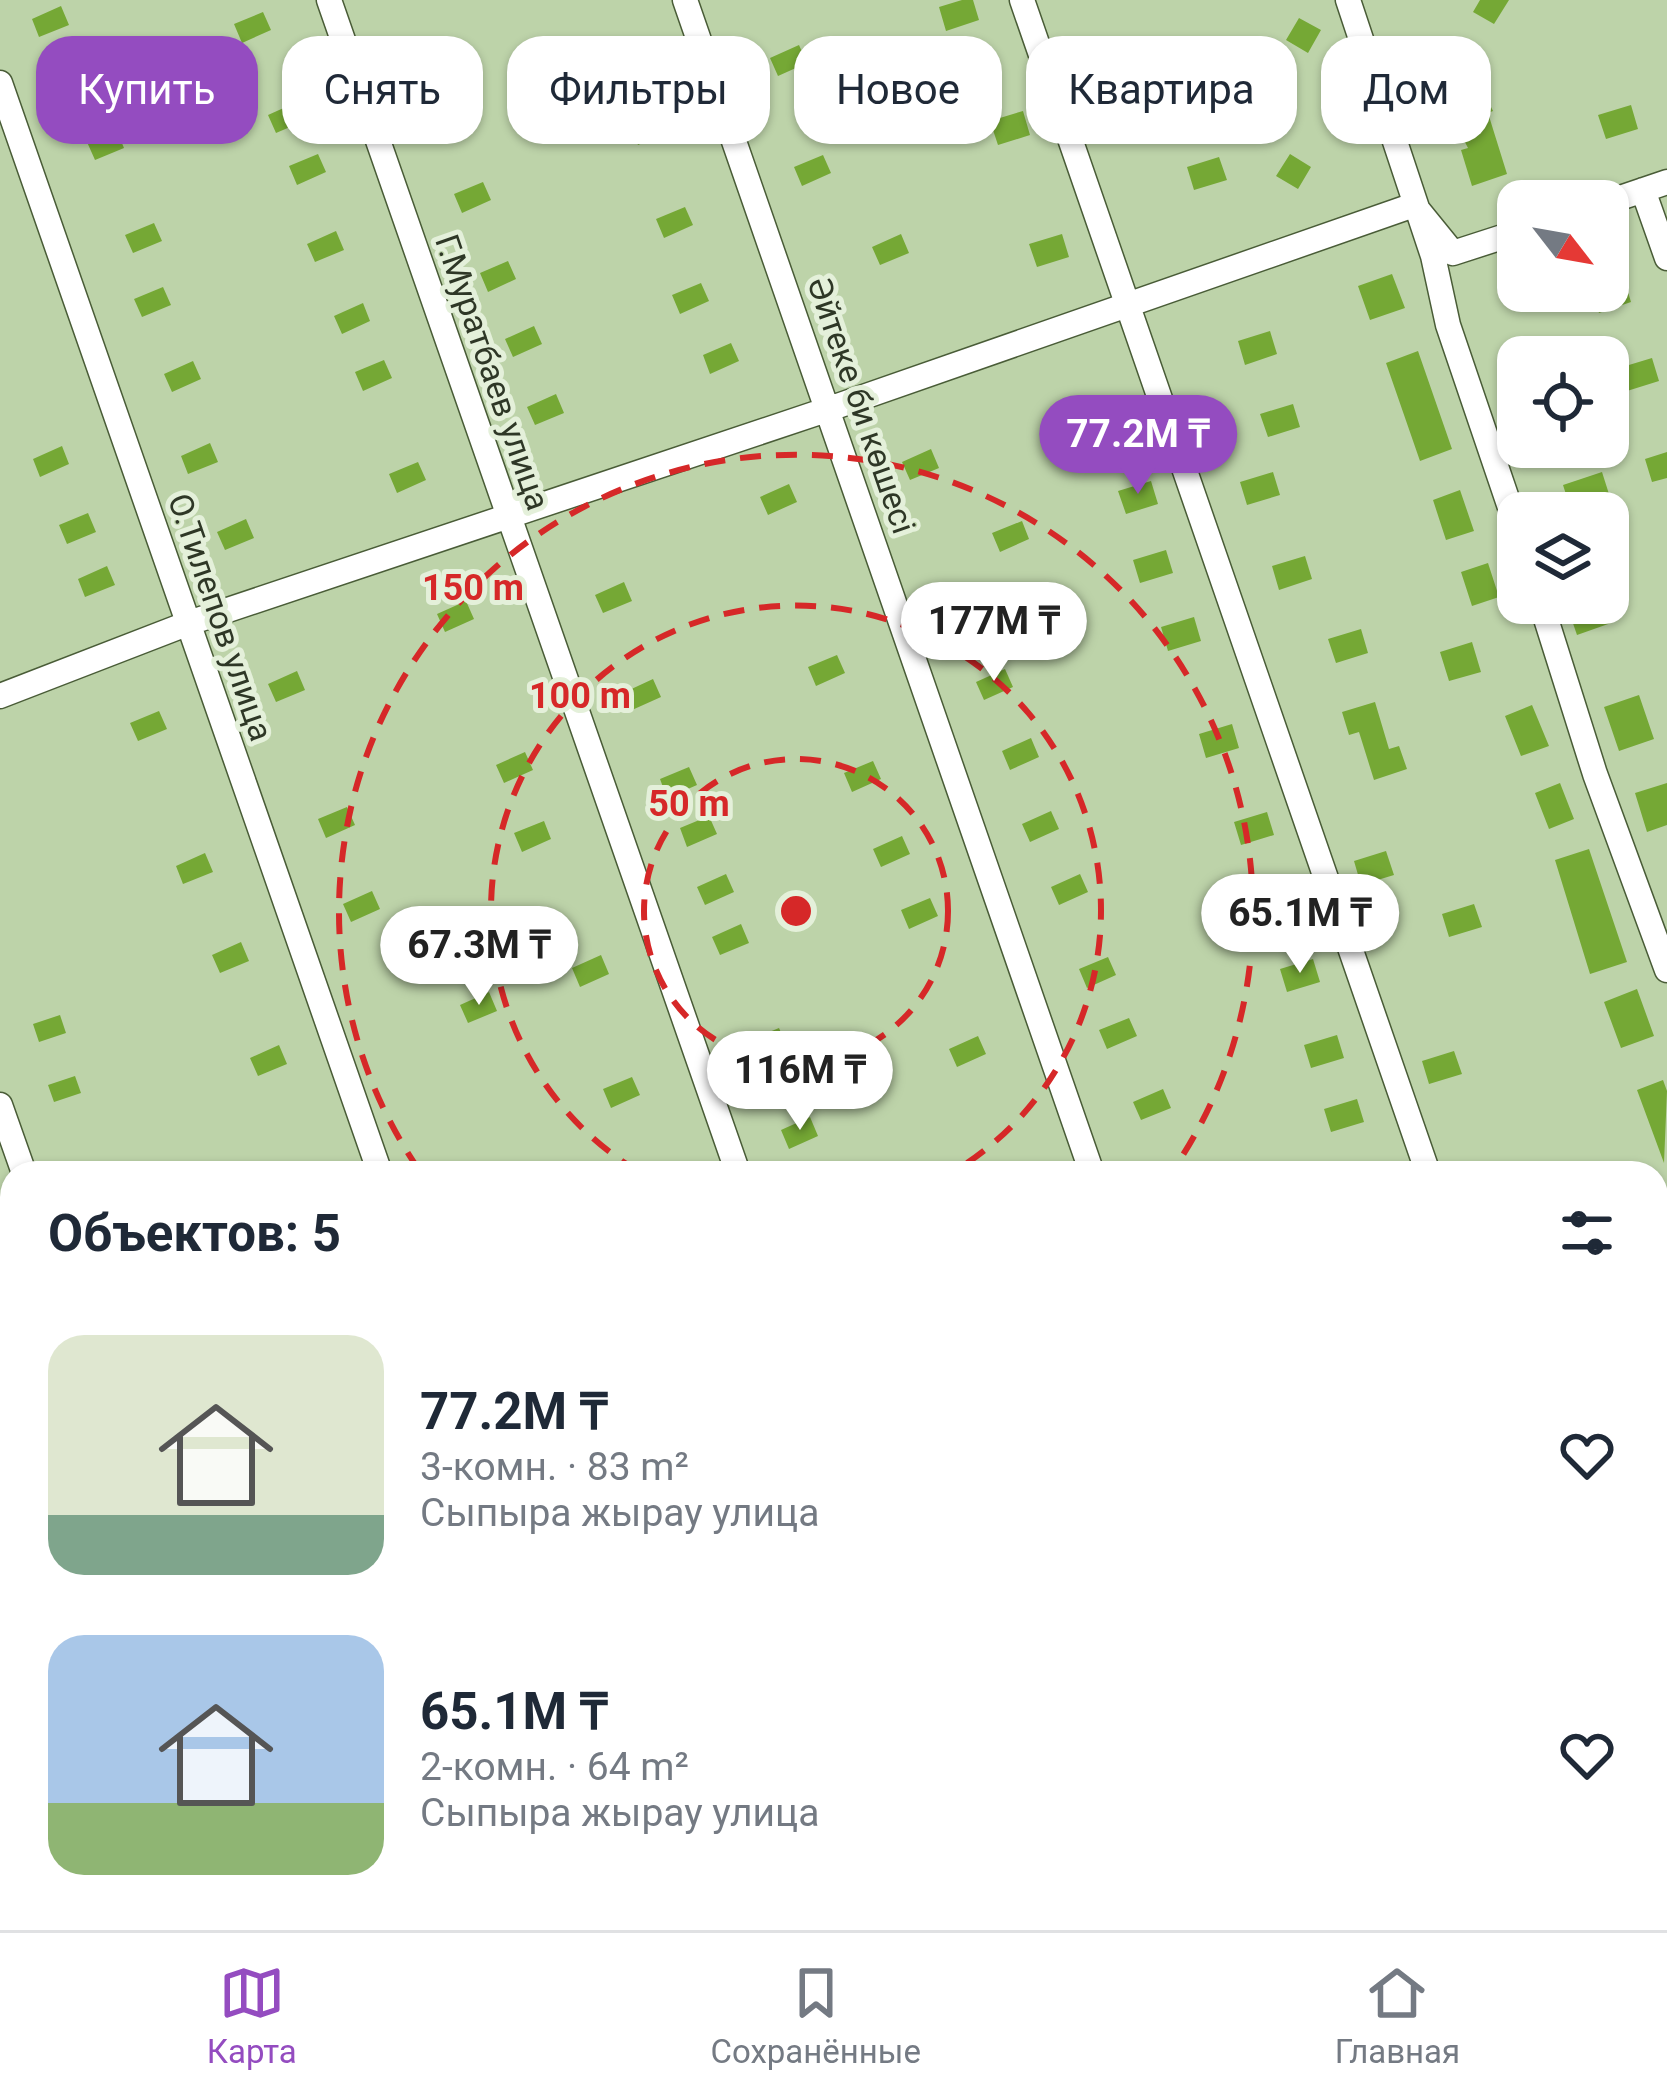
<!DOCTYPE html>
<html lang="ru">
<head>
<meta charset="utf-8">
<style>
	body { margin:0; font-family:Roboto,sans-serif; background:#f6f6f7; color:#1f2937; height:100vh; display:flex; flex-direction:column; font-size:45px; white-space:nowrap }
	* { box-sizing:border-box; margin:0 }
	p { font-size:39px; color:#747a83 }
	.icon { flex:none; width:66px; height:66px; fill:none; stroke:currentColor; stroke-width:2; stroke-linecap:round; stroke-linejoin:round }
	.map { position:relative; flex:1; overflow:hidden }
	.side { position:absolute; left:0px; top:1161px; width:1668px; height:771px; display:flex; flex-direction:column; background:#fff; border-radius:36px 36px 0 0; box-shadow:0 3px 9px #0004 }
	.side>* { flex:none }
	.banner { position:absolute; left:36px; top:36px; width:1596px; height:108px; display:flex; gap:24px }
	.needle { width:78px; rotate:121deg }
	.tools { position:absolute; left:1497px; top:180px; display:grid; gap:24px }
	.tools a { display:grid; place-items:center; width:132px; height:132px; border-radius:24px; background:#fff; box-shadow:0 3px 9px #0004; font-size:60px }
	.price { position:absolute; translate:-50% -102px; padding:0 27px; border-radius:42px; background:#fff; color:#222; font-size:39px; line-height:78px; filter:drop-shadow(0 3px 6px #0008) }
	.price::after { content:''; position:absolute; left:50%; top:72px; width:36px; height:27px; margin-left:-18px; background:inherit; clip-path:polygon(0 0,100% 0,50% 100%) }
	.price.selected { background:#944cc0; color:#fff }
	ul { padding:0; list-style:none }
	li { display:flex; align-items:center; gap:36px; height:300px; padding:0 48px }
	li span { display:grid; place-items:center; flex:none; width:336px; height:240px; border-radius:36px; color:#555 }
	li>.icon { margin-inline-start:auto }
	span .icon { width:144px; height:144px; fill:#fffc; stroke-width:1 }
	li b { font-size:51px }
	h2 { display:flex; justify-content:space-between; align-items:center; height:144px; padding:0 48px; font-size:51px }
	.chip { padding:0 42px; border-radius:36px; background:#fff; box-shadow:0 3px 9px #0004; font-size:42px; line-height:108px }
	.chip.selected { background:#944cc0; color:#fff }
	.menu { display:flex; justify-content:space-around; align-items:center; height:168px; border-top:3px solid #e0e1e3; background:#fff; font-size:33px; color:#747a83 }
	.menu a { display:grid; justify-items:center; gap:6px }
	.menu .selected { color:#944cc0 }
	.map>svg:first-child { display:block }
	.building { fill:#75a835 }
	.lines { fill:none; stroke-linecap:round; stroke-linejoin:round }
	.minor-casing { stroke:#495c37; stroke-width:27 }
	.minor { stroke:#fff; stroke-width:24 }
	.ring { fill:none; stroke:#d62828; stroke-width:6; stroke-dasharray:21 15 }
	.labels { text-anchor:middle; stroke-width:10; stroke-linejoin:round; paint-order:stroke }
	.street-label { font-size:33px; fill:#2e3726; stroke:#e4f0da }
	.centre { fill:#d62828; stroke:#e4f0da; stroke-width:6 }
	.ring-label { font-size:36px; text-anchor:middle; font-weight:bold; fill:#d62828; stroke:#e4f0da; stroke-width:10; stroke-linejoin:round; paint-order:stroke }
</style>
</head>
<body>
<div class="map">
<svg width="1667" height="1930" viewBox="0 0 1667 1930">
	<rect width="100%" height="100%" fill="#bdd3a9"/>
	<path class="building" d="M962,0H973L979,20L946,31L939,7Z
		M1480,0H1509L1494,24L1473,12Z
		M61,6L69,25L39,37L32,19Z
		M263,12L271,30L242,43L234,24Z
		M1299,18L1321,30L1308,53L1286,40Z
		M433,40L441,59L412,71L404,53Z
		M799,45L807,63L778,76L770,58Z
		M644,55L652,73L623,86L615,68Z
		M1199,70L1206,93L1173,104L1166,80Z
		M1479,83L1493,111L1488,113L1507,174L1472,186L1461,150L1468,148L1444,101Z
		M297,102L304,121L276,133L268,115Z
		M1631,105L1638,129L1606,139L1598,115Z
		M452,108L460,126L431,139L423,120Z
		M1023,111L1030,135L998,145L990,121Z
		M659,113L667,132L638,145L630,126Z
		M116,129L124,148L95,160L87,142Z
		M318,154L326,172L297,185L289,166Z
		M1290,154L1311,167L1298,189L1276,176Z
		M823,155L831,173L802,186L794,167Z
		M1219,157L1227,180L1194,190L1187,167Z
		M483,182L491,200L462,213L454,194Z
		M685,207L693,225L664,238L656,219Z
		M154,223L162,241L133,253L125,235Z
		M336,231L344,250L315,262L307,244Z
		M901,234L909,253L880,265L872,247Z
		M1062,234L1069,257L1037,267L1029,244Z
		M508,261L516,279L488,292L480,273Z
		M1392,274L1405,308L1370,320L1358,286Z
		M1624,279L1631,302L1599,313L1592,291H1608V284Z
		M701,283L709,301L680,314L672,295Z
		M163,287L171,305L142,317L134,299Z
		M363,303L370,321L342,334L334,316Z
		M534,326L542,344L513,357L505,339Z
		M1270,331L1277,354L1245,365L1238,341Z
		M731,343L739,361L710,374L703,355Z
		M1418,351L1452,449L1420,461L1386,363Z
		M1652,358L1659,381L1627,391L1619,368Z
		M384,360L392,378L363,391L355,372Z
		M193,361L201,379L172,392L164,374Z
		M556,394L564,413L535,425L527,407Z
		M1117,398L1124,422L1092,432L1085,409Z
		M1293,404L1300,427L1268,437L1260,414Z
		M210,443L218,462L188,474L181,456Z
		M62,446L69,464L40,477L33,459Z
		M931,449L939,468L910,480L902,462Z
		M1667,452V478L1652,482L1645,459Z
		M418,462L426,480L397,493L389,474Z
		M1273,472L1280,495L1247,505L1240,482Z
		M1602,472L1615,513H1572L1563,485Z
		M1151,481L1158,504L1126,514L1118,491Z
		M789,484L797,502L768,515L760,497Z
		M1460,490L1474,531L1446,540L1433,500Z
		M88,513L96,532L67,544L59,525Z
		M246,519L254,538L225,550L217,532Z
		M1022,521L1029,539L1000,552L992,533Z
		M1166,550L1173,573L1140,583L1133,560Z
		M1305,556L1312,579L1279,590L1272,566Z
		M1488,563L1499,597L1472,606L1461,572Z
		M107,566L115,585L85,597L78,579Z
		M624,582L632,601L603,613L595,595Z
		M983,597L991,616L962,628L954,610Z
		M466,601L474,619L445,632L437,614Z
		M1566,603H1604L1611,623L1577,635Z
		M1194,617L1201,641L1168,651L1161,627Z
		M1361,629L1368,653L1336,663L1328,639Z
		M1472,642L1481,672L1449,681L1440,652Z
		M837,655L845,673L816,686L808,667Z
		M1005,669L1013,687L984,700L976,682Z
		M297,671L305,690L276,702L268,684Z
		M653,679L661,697L632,710L625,692Z
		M1639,695L1654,739L1619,751L1604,707Z
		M1375,702L1389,749L1399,746L1407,769L1374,780L1359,732L1349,735L1342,712Z
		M1532,705L1549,746L1521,756L1505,716Z
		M159,711L167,729L138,741L130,723Z
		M1232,724L1239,748L1206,758L1199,734Z
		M1031,738L1039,757L1010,770L1002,751Z
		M525,752L533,770L504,783L496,765Z
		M873,761L881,779L852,792L844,773Z
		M689,767L697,785L667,798L660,779Z
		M1560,783L1574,819L1549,829L1535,793Z
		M1667,783V825L1647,832L1635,793Z
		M347,807L355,825L326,838L318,819Z
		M1051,811L1059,829L1030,842L1022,824Z
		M1267,812L1274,835L1241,845L1234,822Z
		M709,816L717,834L687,847L680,828Z
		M544,821L551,839L522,852L514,833Z
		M902,836L910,854L881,867L873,849Z
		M1589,849L1627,962L1590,974L1555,860Z
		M1386,851L1394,875L1361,885L1354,861Z
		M205,853L213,872L183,884L176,866Z
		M726,874L734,892L705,905L697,887Z
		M1080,874L1088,892L1059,905L1051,887Z
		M372,891L380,909L351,922L343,904Z
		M930,898L938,916L909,929L901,910Z
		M1234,899L1241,923L1209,933L1202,909Z
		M1474,904L1482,927L1449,937L1442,914Z
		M741,924L749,943L720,955L712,937Z
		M241,942L249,961L220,973L212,955Z
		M601,955L609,974L580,987L572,968Z
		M1108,957L1116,975L1087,988L1079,969Z
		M1313,959L1320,982L1287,992L1280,969Z
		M1637,989L1654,1036L1621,1048L1604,1002Z
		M489,992L497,1011L468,1023L460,1005Z
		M60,1015L66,1033L39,1042L33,1024Z
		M1129,1018L1137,1036L1107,1049L1099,1030Z
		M779,1028L787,1046L758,1059L750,1040Z
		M1337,1035L1344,1058L1311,1068L1304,1045Z
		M978,1036L986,1054L957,1067L949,1049Z
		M279,1045L287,1064L258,1076L250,1058Z
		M1454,1051L1462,1074L1429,1084L1422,1061Z
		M75,1076L81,1093L54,1102L48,1085Z
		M632,1077L640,1095L611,1108L603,1089Z
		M1663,1080L1667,1091L1664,1163L1637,1090Z
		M1163,1089L1171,1108L1141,1120L1133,1102Z
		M1357,1099L1364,1122L1331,1132L1324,1109Z
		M810,1117L818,1136L789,1149L781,1130Z"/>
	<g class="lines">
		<g class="minor-casing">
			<path id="minor" d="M329,0L738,1173
				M685,0L1092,1173
				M1022,0L1428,1173
				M1348,0L1433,256L1448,325L1518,531
				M0,83L380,1173
				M1643,190L1667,258
				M1608,202L1667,182
				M1541,603L1595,774L1667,970
				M0,696L189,623L829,409L1414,205L1453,253L1518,232
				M0,1105L24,1173
				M1656,1752L1667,1751
				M0,1913L12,1912
				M281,1920L283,1930
				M630,1920L633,1930
				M976,1920L977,1930
				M1314,1920L1315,1930
				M1624,1920L1625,1930"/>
		</g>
		<use href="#minor" class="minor"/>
	</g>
	<g class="ring">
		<circle cx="796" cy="911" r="152"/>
		<path d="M639 1172A305 305 0 1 1 953 1172"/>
		<path d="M419 1170A457 457 0 1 1 1173 1170"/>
	</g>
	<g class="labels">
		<g class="street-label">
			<text transform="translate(493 372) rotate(71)" y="12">Г.Муратбаев улица</text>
			<text transform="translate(862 405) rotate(71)" y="12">Әйтеке би көшесі</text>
			<text transform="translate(221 617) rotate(71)" y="12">О.Тилепов улица</text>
		</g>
	</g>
	<circle cx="796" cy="911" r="18" class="centre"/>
	<g class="ring-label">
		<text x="473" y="600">150 m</text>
		<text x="580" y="708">100 m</text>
		<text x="689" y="816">50 m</text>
	</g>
</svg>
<div class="tools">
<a><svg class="needle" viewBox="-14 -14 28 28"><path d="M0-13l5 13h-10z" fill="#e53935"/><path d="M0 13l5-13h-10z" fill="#747a83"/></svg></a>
<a><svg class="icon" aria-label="locate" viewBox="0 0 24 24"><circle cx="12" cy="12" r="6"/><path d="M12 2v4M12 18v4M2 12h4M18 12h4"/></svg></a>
<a><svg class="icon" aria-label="layers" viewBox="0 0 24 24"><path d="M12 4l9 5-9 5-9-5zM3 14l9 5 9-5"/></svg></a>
</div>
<b class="price selected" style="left:1138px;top:497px">77.2M ₸</b>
<b class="price" style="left:994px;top:684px">177M ₸</b>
<b class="price" style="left:1300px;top:976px">65.1M ₸</b>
<b class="price" style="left:479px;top:1008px">67.3M ₸</b>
<b class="price" style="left:800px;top:1133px">116M ₸</b>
<div class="banner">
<a class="chip selected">Купить</a>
<a class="chip">Снять</a>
<a class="chip">Фильтры</a>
<a class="chip">Новое</a>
<a class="chip">Квартира</a>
<a class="chip">Дом</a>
</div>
<section class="side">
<h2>Объектов: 5<svg class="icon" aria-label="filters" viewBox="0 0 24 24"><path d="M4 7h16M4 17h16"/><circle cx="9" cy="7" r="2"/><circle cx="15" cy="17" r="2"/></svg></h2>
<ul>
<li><span style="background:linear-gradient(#dfe7d0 75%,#7fa58c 0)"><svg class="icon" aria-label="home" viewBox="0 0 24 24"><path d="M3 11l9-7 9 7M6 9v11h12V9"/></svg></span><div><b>77.2M ₸</b><p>3-комн. · 83 m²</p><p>Сыпыра жырау улица</p></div><svg class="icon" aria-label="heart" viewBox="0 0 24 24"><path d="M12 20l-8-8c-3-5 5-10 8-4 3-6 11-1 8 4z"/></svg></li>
<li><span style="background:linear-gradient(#a9c7e8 70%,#8fb573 0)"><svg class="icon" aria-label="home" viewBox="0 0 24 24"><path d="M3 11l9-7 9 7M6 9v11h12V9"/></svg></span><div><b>65.1M ₸</b><p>2-комн. · 64 m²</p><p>Сыпыра жырау улица</p></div><svg class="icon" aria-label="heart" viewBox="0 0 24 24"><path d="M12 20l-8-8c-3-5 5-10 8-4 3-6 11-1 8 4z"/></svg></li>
</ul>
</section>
</div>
<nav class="menu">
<a class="selected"><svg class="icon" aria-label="map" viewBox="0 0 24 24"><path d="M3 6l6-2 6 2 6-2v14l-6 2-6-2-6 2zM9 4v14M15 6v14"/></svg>Карта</a>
<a><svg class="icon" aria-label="saved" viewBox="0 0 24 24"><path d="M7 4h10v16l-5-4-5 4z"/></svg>Сохранённые</a>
<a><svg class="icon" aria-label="home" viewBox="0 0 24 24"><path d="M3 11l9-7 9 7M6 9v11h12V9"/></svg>Главная</a>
</nav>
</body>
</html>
